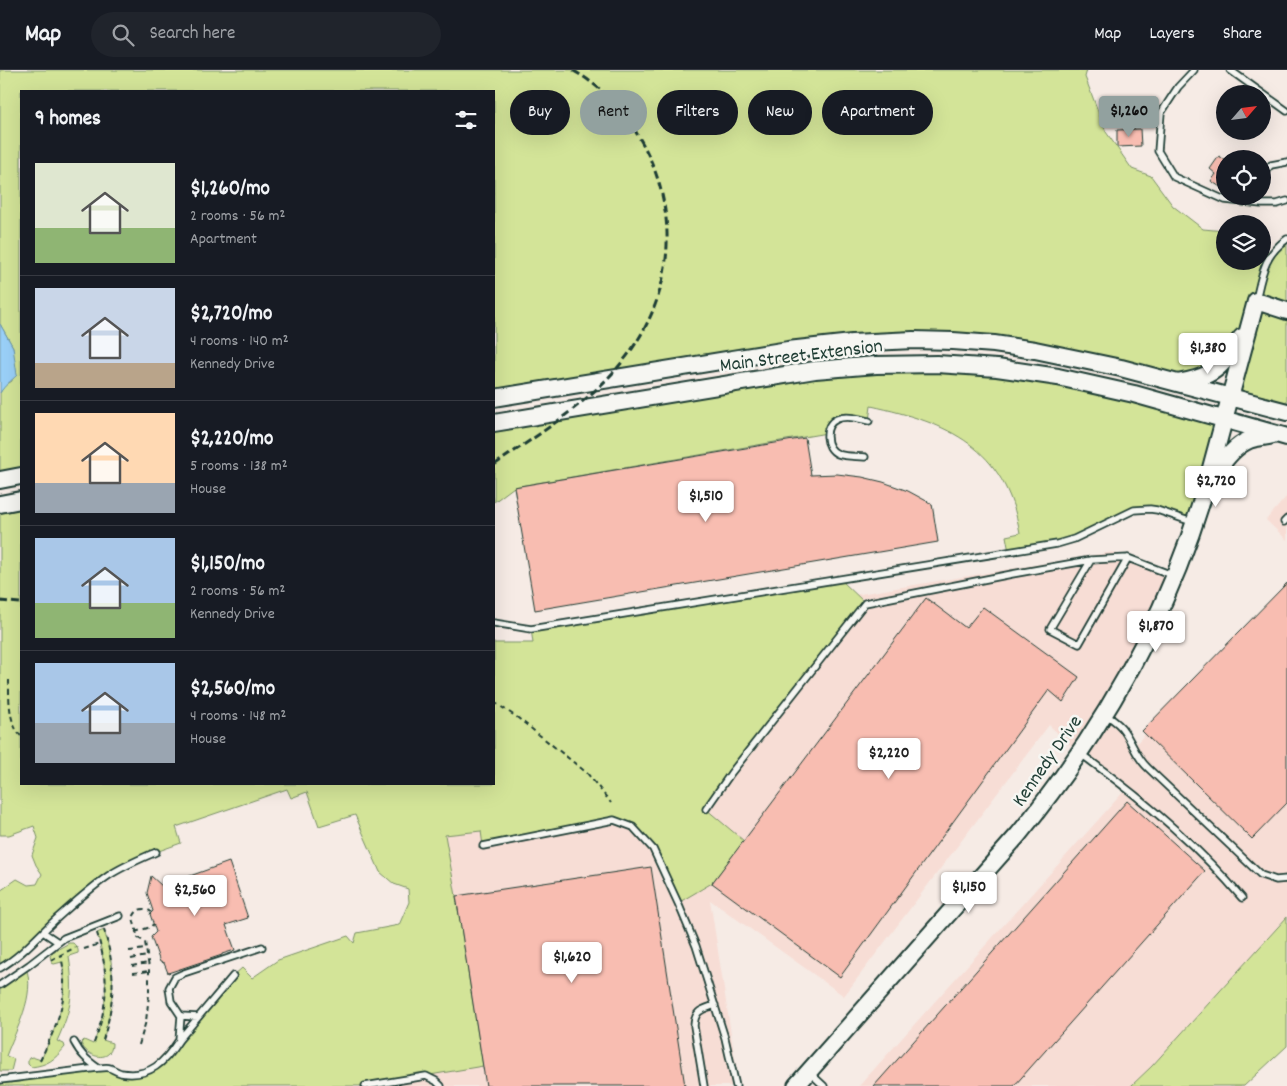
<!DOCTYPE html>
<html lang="en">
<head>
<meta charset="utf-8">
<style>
	body { margin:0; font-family:Dekko,sans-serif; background:#20242c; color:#f1f3f6; height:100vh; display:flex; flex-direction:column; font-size:19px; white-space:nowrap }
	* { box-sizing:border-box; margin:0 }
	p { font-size:16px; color:#9ea1a6 }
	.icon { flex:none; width:28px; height:28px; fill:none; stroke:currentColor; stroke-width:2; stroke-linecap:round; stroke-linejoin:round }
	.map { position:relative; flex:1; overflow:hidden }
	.sheet { position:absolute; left:20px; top:20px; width:475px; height:695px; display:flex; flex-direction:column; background:#171b24; border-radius:0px; box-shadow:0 5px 20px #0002 }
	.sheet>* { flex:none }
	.hud { position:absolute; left:510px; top:20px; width:475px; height:45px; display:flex; gap:10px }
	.needle { width:32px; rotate:62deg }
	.fabs { position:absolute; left:1216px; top:15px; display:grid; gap:10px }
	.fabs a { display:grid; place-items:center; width:55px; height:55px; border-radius:50%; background:#171b24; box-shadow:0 5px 20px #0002; font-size:25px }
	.price { position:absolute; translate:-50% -42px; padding:0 11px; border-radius:5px; background:#fff; color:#222; font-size:16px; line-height:32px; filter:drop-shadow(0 1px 2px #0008) }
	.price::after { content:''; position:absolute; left:50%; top:30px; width:15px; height:11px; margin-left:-8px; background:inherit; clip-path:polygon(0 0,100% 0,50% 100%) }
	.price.active { background:#92a19f; color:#111 }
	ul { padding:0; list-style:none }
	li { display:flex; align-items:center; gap:15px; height:125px; padding:0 15px }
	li+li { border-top:1px solid #363941 }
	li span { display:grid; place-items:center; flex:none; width:140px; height:100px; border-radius:0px; color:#555 }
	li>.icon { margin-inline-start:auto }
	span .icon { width:60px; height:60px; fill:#fffc; stroke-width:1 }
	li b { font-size:21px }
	h2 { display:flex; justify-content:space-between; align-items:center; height:60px; padding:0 15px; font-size:21px }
	.pill { padding:0 18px; border-radius:22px; background:#171b24; box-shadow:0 5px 20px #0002; font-size:18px; line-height:45px }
	.pill.active { background:#92a19f; color:#111 }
	header { display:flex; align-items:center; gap:30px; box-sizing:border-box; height:70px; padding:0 25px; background:#171b24; border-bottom:1px solid #363941 }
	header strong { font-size:24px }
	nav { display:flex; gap:28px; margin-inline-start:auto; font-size:18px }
	.search { width:350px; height:45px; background:#20242c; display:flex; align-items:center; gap:12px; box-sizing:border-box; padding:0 18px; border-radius:28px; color:#9ea1a6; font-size:19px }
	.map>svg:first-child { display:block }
	.built { fill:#f7ddd5 }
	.green { fill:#d3e498; stroke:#799066 }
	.water { fill:#9ad0f8; stroke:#6995aa }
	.building { fill:#f8bdb1; stroke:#1f3d34 }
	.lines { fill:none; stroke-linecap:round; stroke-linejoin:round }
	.lane-casing { stroke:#1f3d34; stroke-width:9 }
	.secondary-casing { stroke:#1f3d34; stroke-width:20 }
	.path { stroke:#1f3d34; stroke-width:2; stroke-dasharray:5 4; stroke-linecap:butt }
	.lane { stroke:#f6f6f2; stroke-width:5.5 }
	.secondary { stroke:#f6f6f2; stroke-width:16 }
	.rail { stroke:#1f3d34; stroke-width:3; stroke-dasharray:8 4; stroke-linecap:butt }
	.labels { text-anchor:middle; stroke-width:5; stroke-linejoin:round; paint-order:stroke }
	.street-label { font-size:20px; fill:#1f3d34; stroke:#f6f6f2 }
</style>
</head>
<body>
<header>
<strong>Map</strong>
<div class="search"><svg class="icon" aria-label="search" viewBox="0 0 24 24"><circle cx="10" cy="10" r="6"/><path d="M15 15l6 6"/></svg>Search here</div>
<nav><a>Map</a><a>Layers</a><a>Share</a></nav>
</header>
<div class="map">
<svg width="1287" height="1016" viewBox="0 0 1287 1016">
	<rect width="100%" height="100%" fill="#f6ebe5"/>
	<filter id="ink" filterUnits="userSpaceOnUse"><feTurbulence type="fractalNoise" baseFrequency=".02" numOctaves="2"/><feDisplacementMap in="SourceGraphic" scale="10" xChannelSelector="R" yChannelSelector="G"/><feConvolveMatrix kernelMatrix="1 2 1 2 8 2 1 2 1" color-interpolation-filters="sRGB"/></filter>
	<g filter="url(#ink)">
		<path class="built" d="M1287,426V470L1266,450Z
			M1112,482L1174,506L1105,643L1133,677L1287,515V847L1152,996L1131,1016H859L1126,719L1079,683L1049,655L844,926L710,830L737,1002L731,1016H313L426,1006L444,765L481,761L854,525Z"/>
		<path class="green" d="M0,0H1087L1085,7L1106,62L1132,99L1151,106L1173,136L1203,159L1225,161V191H1262L1263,175L1270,184L1287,169V342L1230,328L1247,261L1198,308L913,270L494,328V21H21V406L0,410V323L4,316L12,311L13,277L0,254Z
			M997,298L1224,349L1194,453L1142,439L1074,469L1009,482L1006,466L1020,463C1005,377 949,353 871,336L869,351L851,348L835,350L827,363L514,417L494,432V353L794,303Z
			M21,430V714H494V573H533L531,559L840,509L865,533L706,739L744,771L712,813L678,833L653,779L633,757L614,750L483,776L481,761L445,765L456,826L483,996L365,1016H0V1014L19,1012L47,1004L98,998L119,1003L139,1004L161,992L233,906L242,898L252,908L278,890L348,866L354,873L357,863L399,855L409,832L408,819L394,814L380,802L355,745L319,756L307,722L291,728L287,719L176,757L181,773L156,782L110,805L0,898V821L17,809L28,815L37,814L42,804L36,795L32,785L38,768L34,756L9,765H0V434Z
			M1287,847V976L1244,1016H1131L1152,996Z
			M104,860C116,899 115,931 103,970L112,973C113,993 87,989 81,973L84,970L93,974C110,937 108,901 97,863Z
			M69,873H73C76,876 79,879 78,883L69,886C74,922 72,938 57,971L64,974L65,977C54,990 48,995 31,997L28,994V990L29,988L32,987L41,990C55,958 70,929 62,892L54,894L52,893L50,886L53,882Z
			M26,897C36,926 16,959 6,986L14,989L11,1001H0V915Z"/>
		<path class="water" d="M0,254L13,277L17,305C11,311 5,315 0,323Z"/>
		<path class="building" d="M1140,59L1141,76L1117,77V60Z
			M1219,86L1225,90V120L1211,111L1216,104L1210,99Z
			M805,368L811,405L837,404L862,407L883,412L908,421L932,434L938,472L535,540L514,417Z
			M1287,513V733L1252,769L1142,661Z
			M926,528L966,558L983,537L1079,607L1063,632L1049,620L840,907L712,813Z
			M1127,731L1205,801L1014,1016H874Z
			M229,792L248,848L226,855L235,880L222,884V885L168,903L164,893L160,892L151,867L156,862L150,844L153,841L147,823L151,806L162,816Z
			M651,797L685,1016H486L456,826Z"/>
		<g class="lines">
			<g class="lane-casing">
				<path id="lane" d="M1194,0L1178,17L1161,43L1158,81L1174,107L1225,130L1261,134H1277L1287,131
					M1230,0L1287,41
					M1262,105L1271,95L1287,92
					M1256,230C1262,204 1264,185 1287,169
					M865,387C857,386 846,387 838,384C824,378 823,355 837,349C847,345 859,349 869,351
					M1284,452L1287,449
					M1091,490L1050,559L1079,574L1128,488
					M494,553L531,559L1057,474L1074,469L1134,440L1150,439L1157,440L1192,452
					M1106,645C1112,649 1120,654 1124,661C1133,674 1136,687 1148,698L1261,805L1276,810L1287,809
					M1081,684C1139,726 1196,773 1242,828
					M706,739L731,703L865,533L1012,504L1091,490L1128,488L1172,505
					M483,776L614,750L633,757L653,779L678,833L696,876L725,968L736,1016
					M43,862L58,872
					M0,898C21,886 37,867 55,850C72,835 89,819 108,806C123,796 140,789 156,782
					M0,915L29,895L64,868L120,846
					M181,946L198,947
					M179,970L181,946L171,931L169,918L175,907L184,903L262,877
					M74,972C81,985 87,990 98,998
					M810,1003L824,1016
					M0,1010L98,998C103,998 107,997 110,998C114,1000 117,1002 121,1003C150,1008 165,992 179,970L233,906
					M365,1016L426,1006L436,1011L441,1016
					M704,1016L694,956C695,940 701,940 715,935"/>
			</g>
			<g class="secondary-casing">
				<path id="secondary" d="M1178,313C1188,311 1199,309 1208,304C1223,297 1232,280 1242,267
					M494,328L788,280L852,273L913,270L953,271L994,274L1035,280L1121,298L1287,342
					M494,353L815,300L876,295L937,294L997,298L1058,307L1134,324L1287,367
					M1210,409C1221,396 1232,377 1249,370C1257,367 1265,367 1273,365
					M0,410L21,406
					M0,434L21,430
					M796,1016L1018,765C1103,661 1170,542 1207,413L1256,231L1287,241"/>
			</g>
			<path class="path" d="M9,610C9,627 8,653 21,666
				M494,632L518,648L587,703L611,733
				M135,862L151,857L153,854
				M84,879L100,874
				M129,881L146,879
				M131,889L147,886
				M51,890L76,877
				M132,896L148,893
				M133,903L149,901
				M103,970C115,932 116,899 104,860
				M94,973C109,933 109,904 97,863
				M139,975L146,951L149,925V898L145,872L138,868L133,848C136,839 144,836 151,842
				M40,991C58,951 70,929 61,885"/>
			<use href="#lane" class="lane"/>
			<use href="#secondary" class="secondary"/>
			<path class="rail" d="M494,395C532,369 573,343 606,310C663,253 682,176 655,101C640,60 610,20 572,0
				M0,531L21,533"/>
		</g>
	</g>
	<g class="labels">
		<g class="street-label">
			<text transform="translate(801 284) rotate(-7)" y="7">Main Street Extension</text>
			<text transform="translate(1046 690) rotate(-55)" y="7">Kennedy Drive</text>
		</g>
	</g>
</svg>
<div class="fabs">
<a><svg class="needle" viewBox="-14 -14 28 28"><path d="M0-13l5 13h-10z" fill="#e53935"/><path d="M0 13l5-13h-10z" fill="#9ea1a6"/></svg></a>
<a><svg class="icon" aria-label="locate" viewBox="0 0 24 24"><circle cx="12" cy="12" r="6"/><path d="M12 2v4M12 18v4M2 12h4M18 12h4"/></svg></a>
<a><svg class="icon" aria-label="layers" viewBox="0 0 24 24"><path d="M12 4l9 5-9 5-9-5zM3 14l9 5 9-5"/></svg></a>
</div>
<b class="price active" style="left:1129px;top:68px">$1,260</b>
<b class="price" style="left:1208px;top:305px">$1,380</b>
<b class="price" style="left:1216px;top:438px">$2,720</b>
<b class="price" style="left:706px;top:453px">$1,510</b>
<b class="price" style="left:1156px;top:583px">$1,870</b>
<b class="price" style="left:889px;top:710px">$2,220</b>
<b class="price" style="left:969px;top:844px">$1,150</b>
<b class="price" style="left:195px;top:847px">$2,560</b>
<b class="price" style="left:572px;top:914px">$1,620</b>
<div class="hud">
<a class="pill">Buy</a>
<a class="pill active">Rent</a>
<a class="pill">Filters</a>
<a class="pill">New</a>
<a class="pill">Apartment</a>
</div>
<section class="sheet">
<h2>9 homes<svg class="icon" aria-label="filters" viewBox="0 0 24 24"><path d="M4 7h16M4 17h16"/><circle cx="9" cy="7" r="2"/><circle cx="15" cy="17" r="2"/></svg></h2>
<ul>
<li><span style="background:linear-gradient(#dfe7d0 65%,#8fb573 0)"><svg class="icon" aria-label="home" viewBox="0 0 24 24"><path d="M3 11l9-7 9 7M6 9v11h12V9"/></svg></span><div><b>$1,260/mo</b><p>2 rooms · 56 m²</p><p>Apartment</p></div></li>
<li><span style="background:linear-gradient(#c9d6e8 75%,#b9a48a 0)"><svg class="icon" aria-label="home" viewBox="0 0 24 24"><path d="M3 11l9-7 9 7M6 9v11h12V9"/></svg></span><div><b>$2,720/mo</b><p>4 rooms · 140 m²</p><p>Kennedy Drive</p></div></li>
<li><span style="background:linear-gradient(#ffd9b3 70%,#9aa5b1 0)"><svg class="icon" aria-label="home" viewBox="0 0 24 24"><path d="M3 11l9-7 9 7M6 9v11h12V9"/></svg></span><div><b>$2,220/mo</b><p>5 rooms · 138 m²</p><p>House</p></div></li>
<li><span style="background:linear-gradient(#a9c7e8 65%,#8fb573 0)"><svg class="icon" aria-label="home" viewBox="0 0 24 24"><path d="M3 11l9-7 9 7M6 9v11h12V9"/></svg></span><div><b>$1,150/mo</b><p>2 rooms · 56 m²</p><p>Kennedy Drive</p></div></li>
<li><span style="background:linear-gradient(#a9c7e8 60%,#9aa5b1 0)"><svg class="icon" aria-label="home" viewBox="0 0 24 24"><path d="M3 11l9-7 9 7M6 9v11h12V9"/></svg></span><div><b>$2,560/mo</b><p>4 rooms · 148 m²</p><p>House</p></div></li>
</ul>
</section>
</div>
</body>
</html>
